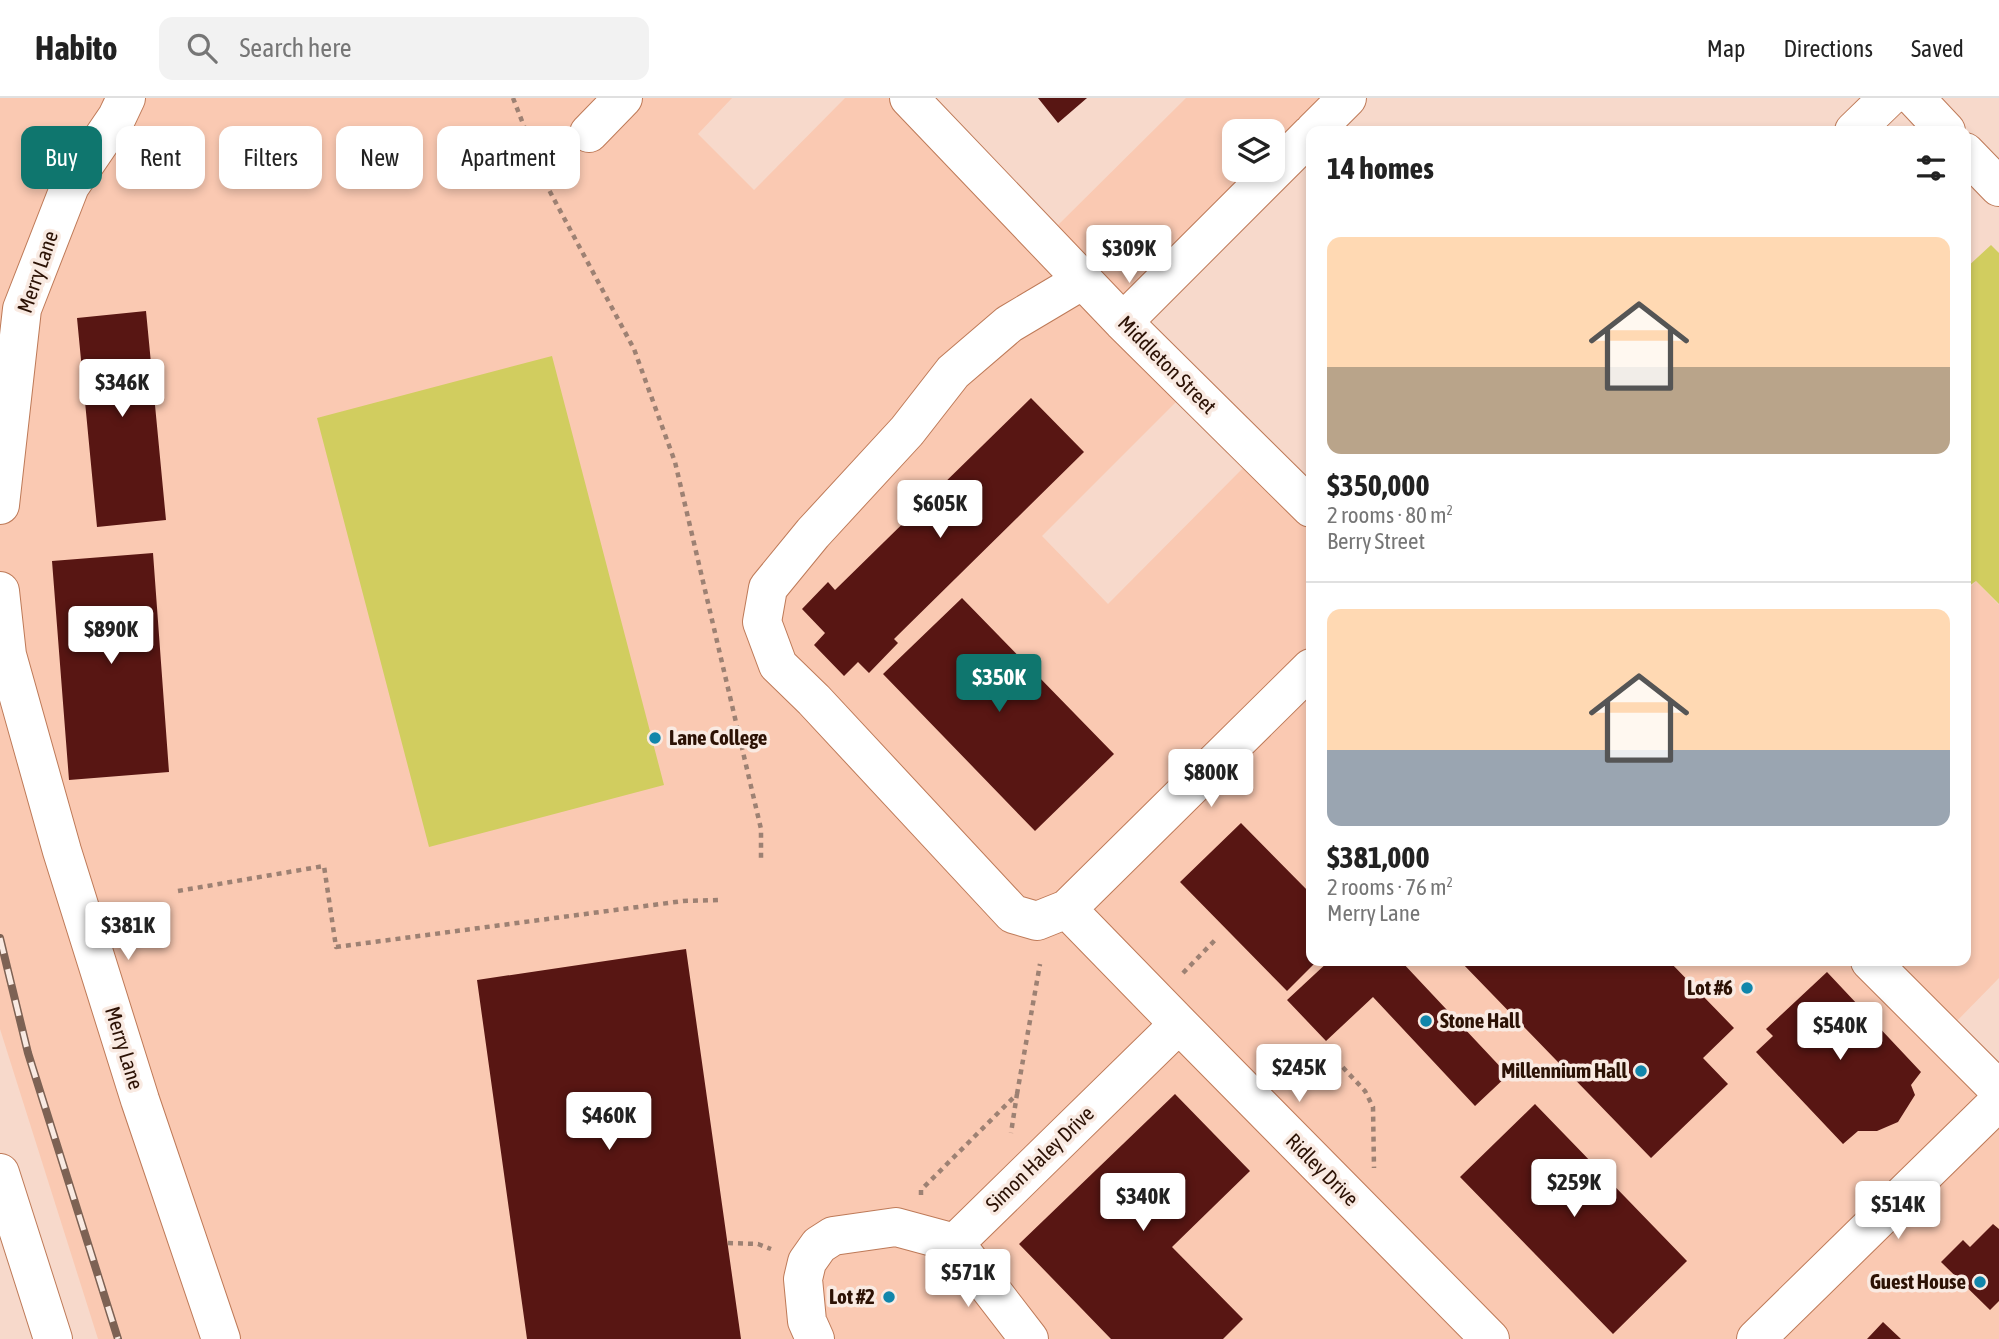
<!DOCTYPE html>
<html lang="en">
<head>
<meta charset="utf-8">
<style>
	body { margin:0; font-family:"Asap Condensed",sans-serif; background:#f2f2f2; color:#222; height:100vh; display:flex; flex-direction:column; font-size:26px; white-space:nowrap }
	* { box-sizing:border-box; margin:0 }
	p { font-size:23px; color:#767676 }
	.icon { flex:none; width:38px; height:38px; fill:none; stroke:currentColor; stroke-width:2; stroke-linecap:round; stroke-linejoin:round }
	.map { position:relative; flex:1; overflow:hidden }
	.details { position:absolute; left:1306px; top:28px; width:665px; height:840px; display:flex; flex-direction:column; background:#fff; border-radius:14px; box-shadow:0 4px 10px #0003 }
	.details>* { flex:none }
	.hud { position:absolute; left:21px; top:28px; width:665px; height:63px; display:flex; gap:14px }
	.fabs { position:absolute; left:1222px; top:21px; display:grid; gap:14px }
	.fabs a { display:grid; place-items:center; width:63px; height:63px; border-radius:14px; background:#fff; box-shadow:0 4px 10px #0003; font-size:35px }
	.price { position:absolute; translate:-50% -60px; padding:0 16px; border-radius:7px; background:#fff; color:#222; font-size:23px; line-height:46px; filter:drop-shadow(0 2px 4px #0008) }
	.price::after { content:''; position:absolute; left:50%; top:42px; width:21px; height:16px; margin-left:-10px; background:inherit; clip-path:polygon(0 0,100% 0,50% 100%) }
	.price.selected { background:#0f766e; color:#fff }
	ul { padding:0; list-style:none }
	li { display:grid; align-content:center; gap:14px; height:371px; padding:0 21px }
	li+li { border-top:2px solid #e0e0e0 }
	li span { display:grid; place-items:center; height:217px; border-radius:14px; color:#555 }
	li>.icon { margin-inline-start:auto }
	span .icon { width:126px; height:126px; fill:#fffc; stroke-width:1 }
	li b { font-size:30px }
	h2 { display:flex; justify-content:space-between; align-items:center; height:84px; padding:0 21px; font-size:30px }
	.tag { padding:0 24px; border-radius:14px; background:#fff; box-shadow:0 4px 10px #0003; font-size:24px; line-height:63px }
	.tag.selected { background:#0f766e; color:#fff }
	header { display:flex; align-items:center; gap:42px; box-sizing:border-box; height:98px; padding:0 35px; background:#fff; border-bottom:2px solid #e0e0e0 }
	header strong { font-size:33px }
	nav { display:flex; gap:38px; margin-inline-start:auto; font-size:24px }
	.search { width:490px; height:63px; background:#f2f2f2; display:flex; align-items:center; gap:18px; box-sizing:border-box; padding:0 24px; border-radius:14px; color:#767676; font-size:26px }
	.map>svg:first-child { display:block }
	.built { fill:#fac9b2 }
	.green { fill:#d1cd5f }
	.building { fill:#581613 }
	.lines { fill:none; stroke-linecap:round; stroke-linejoin:round }
	.minor-casing { stroke:#be7a58; stroke-width:40 }
	.path { stroke:#9d8173; stroke-width:4.5; stroke-dasharray:5 5; stroke-linecap:butt }
	.minor { stroke:#fff; stroke-width:38 }
	.rail-casing { stroke:#7d6254; stroke-width:8 }
	.rail { stroke:#f9eae2; stroke-width:5; stroke-dasharray:16; stroke-linecap:butt }
	.poi-dot { fill:#1186ab; stroke:#f9eae2; stroke-width:2.5 }
	.labels { text-anchor:middle; stroke-width:7; stroke-linejoin:round; paint-order:stroke }
	.street-label { font-size:21px; fill:#2c1205; stroke:#f9eae2 }
	.poi-label { font-size:21px; font-weight:bold; fill:#2c1205; stroke:#f9eae2; text-anchor:end }
</style>
</head>
<body>
<header>
<strong>Habito</strong>
<div class="search"><svg class="icon" aria-label="search" viewBox="0 0 24 24"><circle cx="10" cy="10" r="6"/><path d="M15 15l6 6"/></svg>Search here</div>
<nav><a>Map</a><a>Directions</a><a>Saved</a></nav>
</header>
<div class="map">
<svg width="1999" height="1241" viewBox="0 0 1999 1241">
	<rect width="100%" height="100%" fill="#f7d9cb"/>
	<path class="built" d="M0,0H732L698,36L754,92L845,0H903L1052,133L1186,0H1333L1272,62V33H1234V72H1262L1112,224L1185,295L1042,438L1108,506L1251,362L1311,422V863H1854L1999,1011V1241H98L0,931Z
		M1976,483L1999,507V880L1951,929L1886,863H1965V494Z"/>
	<path class="green" d="M1991,147L1999,155V506L1976,483L1965,491V171Z
		M552,258L664,687L429,749L317,320Z"/>
	<path class="building" d="M1038,0H1087L1058,25Z
		M146,213L166,422L97,429L77,220Z
		M1031,300L1084,354L894,541L898,545L869,575L858,564L844,578L814,547L825,535L802,511L828,484L835,492Z
		M153,455L169,674L69,682L52,463Z
		M962,500L1114,656L1035,733L883,576Z
		M1241,725L1311,796V863H1317L1287,893L1180,784Z
		M686,851L741,1241H527L477,882Z
		M1329,863H1401L1508,977L1475,1008L1373,899L1326,943L1287,902Z
		M1460,863H1669L1734,930L1703,960L1728,986L1651,1060Z
		M1827,874L1921,974L1911,987L1915,997L1898,1024L1877,1033H1858L1843,1046L1756,954L1773,938L1766,931Z
		M1175,996L1250,1073L1172,1149L1243,1221L1223,1241H1111L1019,1146Z
		M1535,1006L1687,1163L1613,1236L1460,1079Z
		M1993,1126L1999,1131V1203L1990,1212L1941,1164L1963,1142L1970,1149Z
		M1883,1224L1901,1241H1867Z"/>
	<g class="lines">
		<g class="minor-casing">
			<path id="minor" d="M909,0L1123,224L1311,410
				M1915,0L1946,33
				M1314,33L1347,0
				M1854,33L1888,0
				M589,35L623,0
				M1965,54L1999,89
				M1083,182L1009,226L953,274L907,333L813,435L768,490L762,524L778,567L814,602L1013,816L1037,823L1067,811L1311,570
				M1123,224L1311,36
				M0,407L22,211L70,88L117,19L126,0
				M0,493L7,557L62,753L140,1002L221,1241
				M1067,811L1179,926L1490,1241
				M1870,863L1999,992
				M0,1075L53,1241
				M955,1145L1029,1241
				M815,1241L807,1223L803,1181L807,1164L819,1147L833,1138L896,1129L955,1145L1179,926
				M1756,1241L1999,1003"/>
		</g>
		<path class="path" d="M513,0L548,90L634,251L675,364L761,731V760
			M178,793L324,768L336,849L683,803L718,802
			M1183,875L1217,840
			M1287,980L1321,946L1365,993L1373,1009L1374,1070
			M1017,996L1040,866
			M921,1097V1092L1017,996L1011,1035
			M728,1145L758,1146L771,1151"/>
		<use href="#minor" class="minor"/>
		<g class="rail-casing">
			<path id="rail" d="M0,840L28,955L118,1241"/>
		</g>
		<use href="#rail" class="rail"/>
	</g>
	<g class="poi-dot">
		<circle cx="655" cy="640" r="7"/>
		<circle cx="1747" cy="890" r="7"/>
		<circle cx="1426" cy="923" r="7"/>
		<circle cx="1641" cy="973" r="7"/>
		<circle cx="1980" cy="1184" r="7"/>
		<circle cx="889" cy="1199" r="7"/>
	</g>
	<g class="labels">
		<g class="street-label">
			<text transform="translate(38 174) rotate(-71)" y="7">Merry Lane</text>
			<text transform="translate(1167 267) rotate(45)" y="7">Middleton Street</text>
			<text transform="translate(124 950) rotate(73)" y="7">Merry Lane</text>
			<text transform="translate(1040 1061) rotate(-44)" y="7">Simon Haley Drive</text>
			<text transform="translate(1322 1072) rotate(45)" y="7">Ridley Drive</text>
		</g>
		<g class="poi-label">
			<text x="669" y="647" text-anchor="start">Lane College</text>
			<text x="1733" y="897">Lot #6</text>
			<text x="1440" y="930" text-anchor="start">Stone Hall</text>
			<text x="1627" y="980">Millennium Hall</text>
			<text x="1966" y="1191">Guest House</text>
			<text x="875" y="1206">Lot #2</text>
		</g>
	</g>
</svg>
<div class="fabs">
<a><svg class="icon" aria-label="layers" viewBox="0 0 24 24"><path d="M12 4l9 5-9 5-9-5zM3 14l9 5 9-5"/></svg></a>
</div>
<b class="price" style="left:1129px;top:187px">$309K</b>
<b class="price" style="left:122px;top:321px">$346K</b>
<b class="price" style="left:940px;top:442px">$605K</b>
<b class="price" style="left:111px;top:568px">$890K</b>
<b class="price selected" style="left:999px;top:616px">$350K</b>
<b class="price" style="left:1211px;top:711px">$800K</b>
<b class="price" style="left:128px;top:864px">$381K</b>
<b class="price" style="left:1840px;top:964px">$540K</b>
<b class="price" style="left:1299px;top:1006px">$245K</b>
<b class="price" style="left:609px;top:1054px">$460K</b>
<b class="price" style="left:1574px;top:1121px">$259K</b>
<b class="price" style="left:1143px;top:1135px">$340K</b>
<b class="price" style="left:1898px;top:1143px">$514K</b>
<b class="price" style="left:968px;top:1211px">$571K</b>
<div class="hud">
<a class="tag selected">Buy</a>
<a class="tag">Rent</a>
<a class="tag">Filters</a>
<a class="tag">New</a>
<a class="tag">Apartment</a>
</div>
<section class="details">
<h2>14 homes<svg class="icon" aria-label="filters" viewBox="0 0 24 24"><path d="M4 7h16M4 17h16"/><circle cx="9" cy="7" r="2"/><circle cx="15" cy="17" r="2"/></svg></h2>
<ul>
<li><span style="background:linear-gradient(#ffd9b3 60%,#b9a48a 0)"><svg class="icon" aria-label="home" viewBox="0 0 24 24"><path d="M3 11l9-7 9 7M6 9v11h12V9"/></svg></span><div><b>$350,000</b><p>2 rooms · 80 m²</p><p>Berry Street</p></div></li>
<li><span style="background:linear-gradient(#ffd9b3 65%,#9aa5b1 0)"><svg class="icon" aria-label="home" viewBox="0 0 24 24"><path d="M3 11l9-7 9 7M6 9v11h12V9"/></svg></span><div><b>$381,000</b><p>2 rooms · 76 m²</p><p>Merry Lane</p></div></li>
</ul>
</section>
</div>
</body>
</html>
